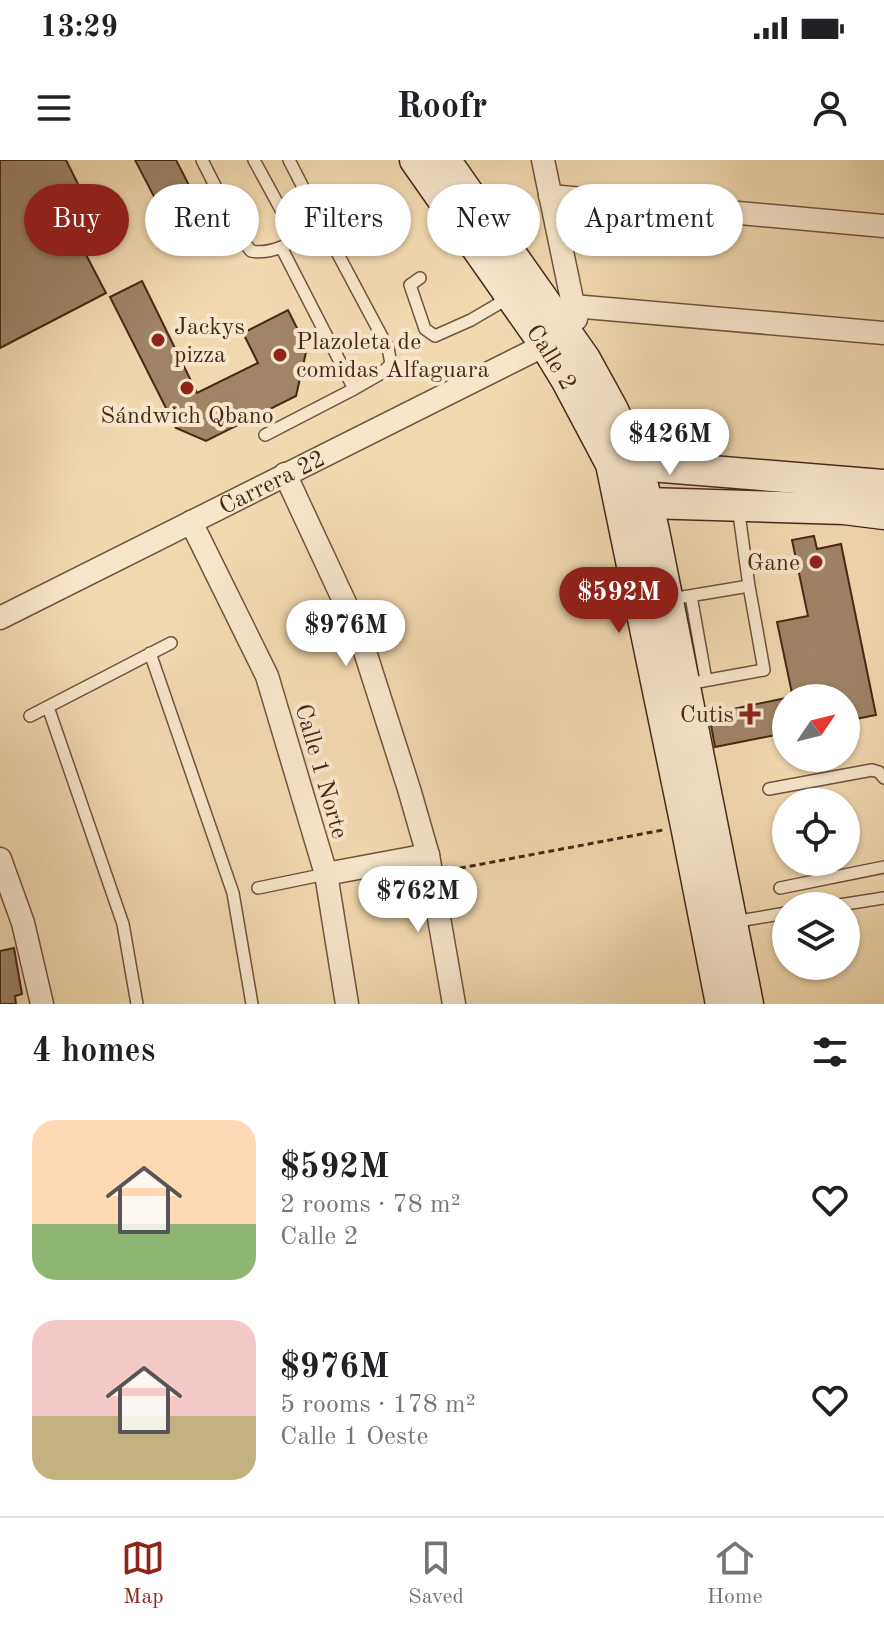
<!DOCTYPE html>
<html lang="en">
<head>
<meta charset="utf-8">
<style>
	body { margin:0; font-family:"Old Standard TT",serif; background:#f6f6f6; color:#202124; height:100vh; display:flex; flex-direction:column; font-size:30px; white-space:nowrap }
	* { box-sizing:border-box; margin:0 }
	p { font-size:26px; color:#757577 }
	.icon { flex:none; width:44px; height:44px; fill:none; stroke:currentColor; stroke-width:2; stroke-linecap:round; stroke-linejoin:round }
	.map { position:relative; height:844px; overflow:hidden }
	.drawer { display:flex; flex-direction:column; background:#fff; flex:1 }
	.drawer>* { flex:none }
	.top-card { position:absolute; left:24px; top:24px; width:836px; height:72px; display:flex; gap:16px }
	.needle { width:52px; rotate:55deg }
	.buttons { position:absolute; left:772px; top:524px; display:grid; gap:16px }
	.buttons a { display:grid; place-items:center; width:88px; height:88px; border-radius:50%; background:#fff; box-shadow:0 2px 6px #0004; font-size:40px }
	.price { position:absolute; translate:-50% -68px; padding:0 18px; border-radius:28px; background:#fff; color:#222; font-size:26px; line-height:52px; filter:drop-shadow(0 2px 4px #0008) }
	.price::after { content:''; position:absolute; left:50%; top:48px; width:24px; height:18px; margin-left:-12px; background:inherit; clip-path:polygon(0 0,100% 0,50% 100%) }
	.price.current { background:#8f2418; color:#fff }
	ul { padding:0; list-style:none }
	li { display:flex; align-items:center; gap:24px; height:200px; padding:0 32px }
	li span { display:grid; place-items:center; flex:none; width:224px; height:160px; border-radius:24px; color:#555 }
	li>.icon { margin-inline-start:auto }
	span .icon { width:96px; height:96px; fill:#fffc; stroke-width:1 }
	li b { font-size:34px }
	h2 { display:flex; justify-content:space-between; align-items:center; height:96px; padding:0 32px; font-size:34px }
	.tag { padding:0 28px; border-radius:36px; background:#fff; box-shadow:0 2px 6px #0004; font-size:28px; line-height:72px }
	.tag.current { background:#8f2418; color:#fff }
	.status { display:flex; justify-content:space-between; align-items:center; height:56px; padding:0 40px; background:#fff; direction:ltr }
	.status svg { height:22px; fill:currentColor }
	header { display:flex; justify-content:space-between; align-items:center; height:104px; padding:0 32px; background:#fff; font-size:36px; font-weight:800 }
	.tabs { display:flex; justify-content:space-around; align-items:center; height:112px; border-top:2px solid #e0e0e0; background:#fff; font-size:22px; color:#757577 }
	.tabs a { display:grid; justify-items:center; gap:4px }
	.tabs .current { color:#8f2418 }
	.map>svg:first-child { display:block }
	.building { fill:#9f8466; stroke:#462816; stroke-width:2 }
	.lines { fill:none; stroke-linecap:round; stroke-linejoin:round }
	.lane-casing { stroke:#71543c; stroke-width:14 }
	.street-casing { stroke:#71543c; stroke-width:25 }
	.secondary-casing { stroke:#462816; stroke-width:33 }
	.path { stroke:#462816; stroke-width:3; stroke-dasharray:6 4; stroke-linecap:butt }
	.lane { stroke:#f6e6cb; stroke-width:11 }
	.street { stroke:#f6e6cb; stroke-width:22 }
	.secondary { stroke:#f6e6cb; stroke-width:30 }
	.poi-dot { fill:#8f2418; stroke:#f6e6cb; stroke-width:3 }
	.labels { text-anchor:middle; stroke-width:8; stroke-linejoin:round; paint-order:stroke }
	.poi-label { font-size:24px; fill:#462816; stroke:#f6e6cb; text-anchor:start }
	.street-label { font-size:24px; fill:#462816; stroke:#f6e6cb }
</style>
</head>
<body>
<div class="status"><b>13:29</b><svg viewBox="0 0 49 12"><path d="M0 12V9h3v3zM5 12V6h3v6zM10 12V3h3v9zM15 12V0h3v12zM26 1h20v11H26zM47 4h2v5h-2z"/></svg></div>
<header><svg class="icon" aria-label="menu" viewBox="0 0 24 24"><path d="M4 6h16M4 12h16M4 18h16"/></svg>Roofr<svg class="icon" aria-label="person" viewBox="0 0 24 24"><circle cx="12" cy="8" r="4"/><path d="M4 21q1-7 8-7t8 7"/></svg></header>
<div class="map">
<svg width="884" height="844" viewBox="0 0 884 844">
	<rect width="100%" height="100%" fill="#f1d9af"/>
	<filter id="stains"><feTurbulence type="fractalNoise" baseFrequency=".0025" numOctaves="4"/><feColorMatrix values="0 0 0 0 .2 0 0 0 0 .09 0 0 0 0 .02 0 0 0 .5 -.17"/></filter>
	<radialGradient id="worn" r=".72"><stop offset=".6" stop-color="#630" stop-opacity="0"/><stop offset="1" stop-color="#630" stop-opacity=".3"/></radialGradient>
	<path class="building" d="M0,0H66L81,30L58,41L106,133L0,188Z
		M135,0H176L192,31L160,48Z
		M142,121L197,233L258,203L243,173L288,150L307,188L296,236L206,281L176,268L110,137Z
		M814,376L817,389L841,384L876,555L846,561V538H793L777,462L808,456L792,380Z
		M786,538V573L715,587L709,554Z
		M14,788L22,834L15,836L16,844H0V791Z"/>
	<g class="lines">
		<g class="lane-casing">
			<path id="lane" d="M202,0L243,81L251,91C275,96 302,76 323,66L289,0
				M254,0L297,79
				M323,66L388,188L391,204L382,213L354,229
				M420,118L410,125L425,169L435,176L471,160L510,137
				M265,275L354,229L281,87
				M691,436L706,520
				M671,439L749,426
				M150,493L233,733L252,844
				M687,524L764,510L749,426L738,347
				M48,547L123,764L137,844
				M30,556L171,483
				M769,629L872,610L879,612L884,618
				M258,728L326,714
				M780,728L884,707
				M833,746L884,738
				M733,762L786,753"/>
		</g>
		<g class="street-casing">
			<g id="street">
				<path d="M543,0L576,159"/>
				<path d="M550,36L884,66"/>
				<path d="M573,146L884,173"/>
				<path d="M285,314L359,473L409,629L428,695L454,844"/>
				<path d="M191,362L267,516L326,714L347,844"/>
				<path id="s1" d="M0,458L545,185"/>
				<path d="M0,699L23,763L42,844"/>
				<path d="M326,714L428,695"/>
			</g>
		</g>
		<g class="secondary-casing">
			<g id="secondary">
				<path id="s2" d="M415,0L545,185L567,221L611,304L686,666L721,844"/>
				<path d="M445,0L585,199L613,250L638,305L654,371L748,844"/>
				<path d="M638,305L884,325"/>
				<path d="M647,343L844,349L884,354"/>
			</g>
		</g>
		<path class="path" d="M450,710L663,670"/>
		<use href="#lane" class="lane"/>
		<use href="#street" class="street"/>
		<use href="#secondary" class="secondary"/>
	</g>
	<g class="poi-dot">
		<circle cx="158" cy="180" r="8"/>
		<circle cx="280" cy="195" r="8"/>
		<circle cx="187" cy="228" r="8"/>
		<circle cx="816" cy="402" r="8"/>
		<path d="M746 542h8v8h8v8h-8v8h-8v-8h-8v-8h8z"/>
	</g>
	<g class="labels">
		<g class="poi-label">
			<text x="174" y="174">Jackys<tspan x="174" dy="28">pizza</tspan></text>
			<text x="296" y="189">Plazoleta de<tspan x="296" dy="28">comidas Alfaguara</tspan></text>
			<text x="187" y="263" text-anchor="middle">Sándwich Qbano</text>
			<text x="800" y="410" text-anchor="end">Gane</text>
			<text x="734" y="562" text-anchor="end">Cutis</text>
		</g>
		<g class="street-label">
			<text dy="8" stroke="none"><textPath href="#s2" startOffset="240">Calle 2</textPath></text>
			<text dy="8" stroke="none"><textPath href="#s1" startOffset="304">Carrera 22</textPath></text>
			<text transform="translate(322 611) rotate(74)" y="8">Calle 1 Norte</text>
		</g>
	</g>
	<rect width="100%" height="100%" filter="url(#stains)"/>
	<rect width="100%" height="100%" fill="url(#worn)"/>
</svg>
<div class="buttons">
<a><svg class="needle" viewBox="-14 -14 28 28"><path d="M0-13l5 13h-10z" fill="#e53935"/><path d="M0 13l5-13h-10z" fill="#757577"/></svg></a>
<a><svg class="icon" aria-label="locate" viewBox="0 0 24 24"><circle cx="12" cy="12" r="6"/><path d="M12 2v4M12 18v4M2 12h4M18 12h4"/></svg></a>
<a><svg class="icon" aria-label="layers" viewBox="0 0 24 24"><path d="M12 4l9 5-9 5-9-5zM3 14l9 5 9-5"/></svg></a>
</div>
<b class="price" style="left:670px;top:317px">$426M</b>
<b class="price current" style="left:619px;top:475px">$592M</b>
<b class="price" style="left:346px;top:508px">$976M</b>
<b class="price" style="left:418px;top:774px">$762M</b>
<div class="top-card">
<a class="tag current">Buy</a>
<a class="tag">Rent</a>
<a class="tag">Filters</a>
<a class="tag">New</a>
<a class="tag">Apartment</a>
</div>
</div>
<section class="drawer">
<h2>4 homes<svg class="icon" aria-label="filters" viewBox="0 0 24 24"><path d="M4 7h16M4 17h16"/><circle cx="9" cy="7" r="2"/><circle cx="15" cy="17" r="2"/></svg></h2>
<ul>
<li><span style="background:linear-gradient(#ffd9b3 65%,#8fb573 0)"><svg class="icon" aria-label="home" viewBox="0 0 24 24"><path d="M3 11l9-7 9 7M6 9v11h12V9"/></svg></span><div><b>$592M</b><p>2 rooms · 78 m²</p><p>Calle 2</p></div><svg class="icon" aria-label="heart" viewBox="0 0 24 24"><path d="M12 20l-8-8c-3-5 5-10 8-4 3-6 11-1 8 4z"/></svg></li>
<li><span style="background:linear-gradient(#f6c9c9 60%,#c2b280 0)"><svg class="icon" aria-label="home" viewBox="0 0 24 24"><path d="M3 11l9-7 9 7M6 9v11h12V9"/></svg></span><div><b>$976M</b><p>5 rooms · 178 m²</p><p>Calle 1 Oeste</p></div><svg class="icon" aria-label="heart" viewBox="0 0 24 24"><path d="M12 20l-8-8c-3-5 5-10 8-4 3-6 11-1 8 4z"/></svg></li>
</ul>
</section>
<nav class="tabs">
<a class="current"><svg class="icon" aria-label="map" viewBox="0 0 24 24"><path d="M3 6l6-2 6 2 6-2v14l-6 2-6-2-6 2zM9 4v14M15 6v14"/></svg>Map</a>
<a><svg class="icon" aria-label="saved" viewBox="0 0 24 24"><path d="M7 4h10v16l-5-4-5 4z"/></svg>Saved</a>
<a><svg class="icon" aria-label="home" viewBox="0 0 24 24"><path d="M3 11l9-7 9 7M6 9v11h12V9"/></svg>Home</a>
</nav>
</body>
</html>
